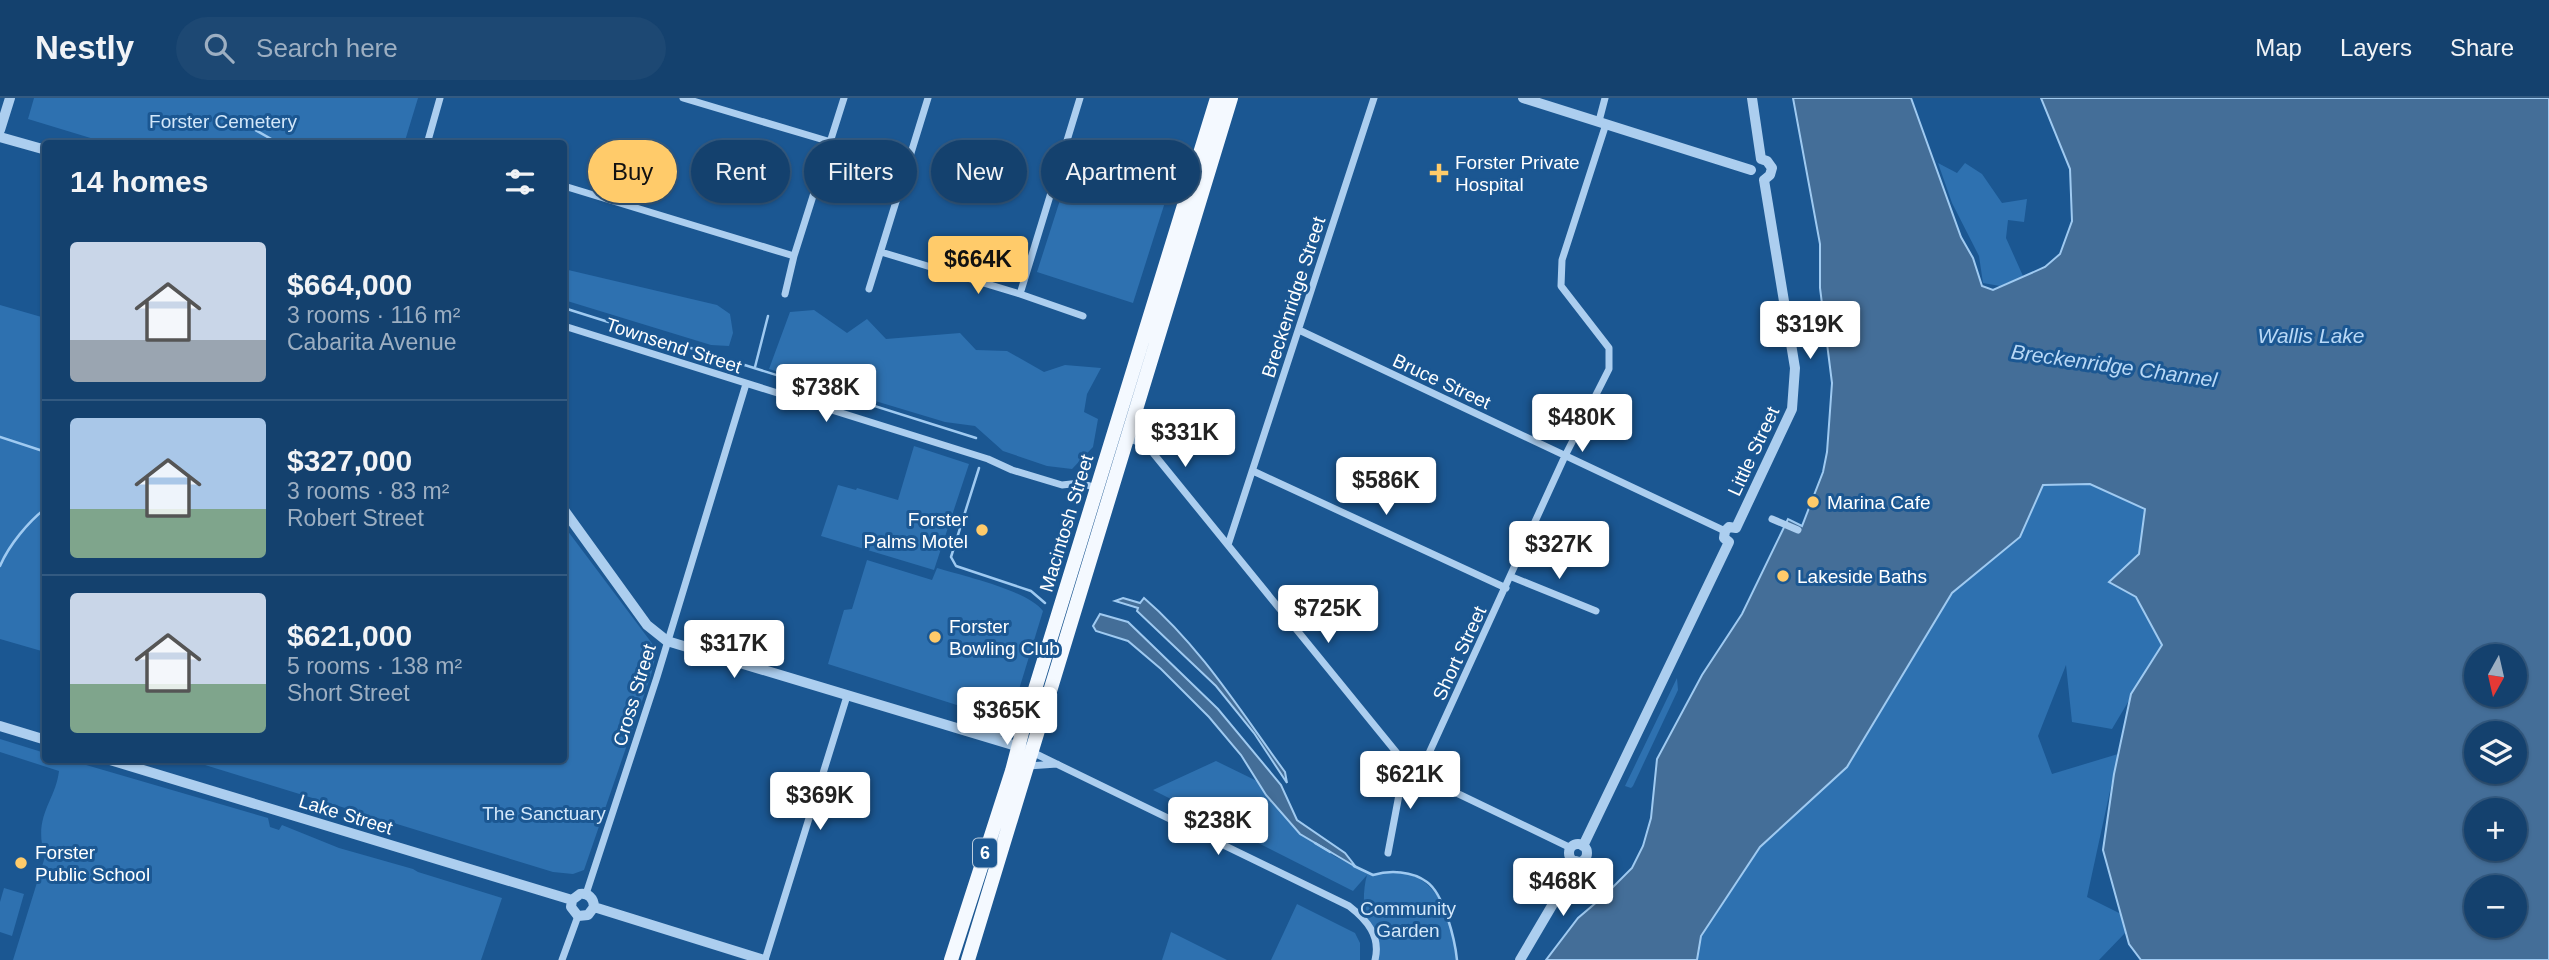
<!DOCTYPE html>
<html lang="en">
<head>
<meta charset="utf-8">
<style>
	body { margin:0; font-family:Helvetica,sans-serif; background:#1d4873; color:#f1f3f6; height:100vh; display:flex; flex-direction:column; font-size:26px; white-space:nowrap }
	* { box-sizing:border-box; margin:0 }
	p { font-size:23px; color:#9dafc2 }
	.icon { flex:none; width:38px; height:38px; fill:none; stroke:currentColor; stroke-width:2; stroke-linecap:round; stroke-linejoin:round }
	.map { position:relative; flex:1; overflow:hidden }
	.side { position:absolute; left:42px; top:42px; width:525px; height:623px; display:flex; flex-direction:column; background:#14416e; border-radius:7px; box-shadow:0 2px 5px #0004,0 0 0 2px #335a81 }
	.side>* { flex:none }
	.guide { position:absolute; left:588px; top:42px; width:665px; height:63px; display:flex; gap:14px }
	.needle { width:46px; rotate:188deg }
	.controls { position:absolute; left:2464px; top:546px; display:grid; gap:14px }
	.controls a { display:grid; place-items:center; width:63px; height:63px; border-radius:50%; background:#14416e; box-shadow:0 2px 5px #0004,0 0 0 2px #335a81; font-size:35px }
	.price { position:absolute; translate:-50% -60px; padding:0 16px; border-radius:7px; background:#fff; color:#222; font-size:23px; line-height:46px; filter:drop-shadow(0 2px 4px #0008) }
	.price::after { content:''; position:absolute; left:50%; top:42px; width:21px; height:16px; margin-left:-10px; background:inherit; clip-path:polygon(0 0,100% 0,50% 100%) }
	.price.selected { background:#ffcb6a; color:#111 }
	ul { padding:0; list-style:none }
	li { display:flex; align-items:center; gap:21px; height:175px; padding:0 28px }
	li+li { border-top:2px solid #335a81 }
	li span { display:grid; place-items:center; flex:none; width:196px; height:140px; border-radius:7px; color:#555 }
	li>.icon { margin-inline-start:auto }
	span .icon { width:84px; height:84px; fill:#fffc; stroke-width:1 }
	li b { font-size:30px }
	h2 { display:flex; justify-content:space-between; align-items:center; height:84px; padding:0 28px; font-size:30px }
	.pill { padding:0 24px; border-radius:32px; background:#14416e; box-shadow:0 2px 5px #0004,0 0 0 2px #335a81; font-size:24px; line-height:63px }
	.pill.selected { background:#ffcb6a; color:#111 }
	header { display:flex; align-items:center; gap:42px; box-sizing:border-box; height:98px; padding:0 35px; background:#14416e; border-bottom:2px solid #335a81 }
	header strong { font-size:33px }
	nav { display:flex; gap:38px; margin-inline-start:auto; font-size:24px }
	.search { width:490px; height:63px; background:#1d4873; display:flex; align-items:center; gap:18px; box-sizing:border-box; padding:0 24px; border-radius:38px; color:#9dafc2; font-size:26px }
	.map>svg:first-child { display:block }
	.green { fill:#2e71b0 }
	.water { fill:#446e98; stroke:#9fcaf1; stroke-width:2; fill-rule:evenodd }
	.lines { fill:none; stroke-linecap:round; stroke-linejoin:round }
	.stream { stroke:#9fcaf1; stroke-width:2.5 }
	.minor { stroke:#acceef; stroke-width:7 }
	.tertiary { stroke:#acceef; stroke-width:10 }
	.primary { stroke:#f4f9ff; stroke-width:14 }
	.poi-dot { fill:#ffcb6a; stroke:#1b5792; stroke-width:2.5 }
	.labels { text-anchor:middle; stroke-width:6; stroke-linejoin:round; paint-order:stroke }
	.shield { fill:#1b5792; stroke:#bbcdde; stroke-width:2 }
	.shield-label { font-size:18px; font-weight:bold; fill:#fff }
	.park-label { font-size:19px; fill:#d2e7fa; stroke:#1b5792 }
	.poi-label { font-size:19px; fill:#fff; stroke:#1b5792; text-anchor:start }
	.street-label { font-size:19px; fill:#fff; stroke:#1b5792 }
	.water-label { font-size:21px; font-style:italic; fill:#b8d8f6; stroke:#1b5792 }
</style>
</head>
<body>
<header>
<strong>Nestly</strong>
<div class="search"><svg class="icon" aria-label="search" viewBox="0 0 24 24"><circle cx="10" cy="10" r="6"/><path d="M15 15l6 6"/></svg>Search here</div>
<nav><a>Map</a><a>Layers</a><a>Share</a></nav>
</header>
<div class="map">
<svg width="2549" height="862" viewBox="0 0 2549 862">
	<rect width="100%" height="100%" fill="#1b5792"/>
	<path class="green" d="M34,0H418L404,46L107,45L28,21Z
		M1938,65L1957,75L1965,65L1982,76L2002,105L2027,101L2024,124L2008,122L2006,140L2023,178L2000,188L1983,185L1979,158L1952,105Z
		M1113,85L1166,101L1133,205L1037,174L1061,99L1068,101Z
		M564,171L717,207L730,216L733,235L729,248L711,247L564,202Z
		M0,207L45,220V554L0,541Z
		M814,212L847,235L867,221L886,241L960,235L976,252L1007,253L1044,274L1065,267L1101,270L1087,296L1084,314L1098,321L1093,349L1072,371L1047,368L1003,353L975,328L945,324L769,271L790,214Z
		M914,348L969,366L934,472L821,438L838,387L856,392L857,390L898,402Z
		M2090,386L2148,412L2136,499L2162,547L2112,631L2072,624L2066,567L2038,638L2052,676L2118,656L2087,799L2121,816L2126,834L2099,862H1694L1701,838L1760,749L1847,669L1952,495L2020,439L2043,387Z
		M564,428L657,552L651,577L584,772L573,776L553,774L205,667L206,662H564Z
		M867,462L932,482L937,470C963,478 1027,492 1043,513L1010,621L1007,623L828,566L844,512L852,511Z
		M1677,580L1678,592L1633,688L1631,690L1625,688Z
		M0,641L45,655L46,662H69L268,720L270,729L279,732L282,727L339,750L413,771L418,774L502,800L481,862H13L48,749L42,746C37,715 56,700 59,673L0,654Z
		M1216,663L1259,684L1300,736L1336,759L1373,777C1431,761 1453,813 1457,862H1375C1378,848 1370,837 1366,823C1363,809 1363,791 1367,777L1353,793L1153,692Z
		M4,790L24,796L12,838L0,834V804Z
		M1297,806L1355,835L1360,845V862H1271Z
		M1171,834L1227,862H1162Z"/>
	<path class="water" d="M1793,0H1911L1961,139L1973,160L1982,188L1993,192L2045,169L2060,156L2072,123L2070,71L2041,0H2549V862H2141L2129,846L2103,752L2114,676L2131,596L2162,547L2136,499L2109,484L2139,456L2145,411L2090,386L2043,387L2020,439L1952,495L1847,669L1760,749L1701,838L1697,862H1546L1578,820L1605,797L1632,770L1643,748L1651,720L1657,661L1702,577L1742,516L1788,421L1802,428L1823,374L1827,354L1832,285L1820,190V146ZM2476,558H2515V597H2476ZM2476,635H2515V674H2476ZM2476,712H2515V751H2476ZM2476,789H2515V828H2476Z
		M1123,500L1140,505L1144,500C1201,549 1241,614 1285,674L1287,685L1254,635L1216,588L1137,513L1138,510L1115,503Z
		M1100,516L1128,524L1218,611L1281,687L1297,722L1345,755L1356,769L1300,736L1266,697L1241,657L1209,619L1161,571L1128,543L1096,533L1093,528Z"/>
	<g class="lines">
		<path class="stream" d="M250,29L280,46
			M564,210L976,340
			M755,269L768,218
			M0,339L46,354
			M979,370L951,459L956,468L1031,493L1045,505
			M0,468C9,447 28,424 46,410
			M1315,745L1330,754
			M1354,768L1373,777C1390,772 1412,773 1427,784C1444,796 1455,842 1457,862"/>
		<path class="minor" d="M683,0L831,44
			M1599,23L1605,0
			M427,46L440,0
			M564,88L794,158
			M881,154L1020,196L1083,218
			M869,191L928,0
			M785,196L794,158L844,0
			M1020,196L1080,0
			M564,228L988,361L1012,372L1062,387L1080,385L1097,390
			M1299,232L1725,433
			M1128,340L1143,346L1153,355L1405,665L1419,677L1571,750
			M1253,373L1506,490
			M1772,421L1798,432
			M1228,447L1374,0
			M1512,479L1596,513
			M1032,654L1349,808C1367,822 1381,838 1375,862
			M1028,668L1057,666
			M1419,677L1565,358L1609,271V250L1561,188L1562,162L1606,26
			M1388,755L1405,665
			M586,796L657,579L746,286
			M562,862L578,818
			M765,862L847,598"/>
		<path class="tertiary" d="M1523,0L1751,72
			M1752,0L1761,61
			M0,32L10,0
			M0,39L46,52
			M1761,61L1767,63L1772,70L1770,77L1764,82
			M564,412L647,527L667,543L1023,650
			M1736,430L1792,311L1795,270L1764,82
			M1729,444L1724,440L1725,433L1729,429L1736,430
			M0,628L46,642
			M985,637L1024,627
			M110,662L572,802
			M1569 755a9 9 0 1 1 18 0a9 9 0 1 1-18 0Z
			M1583,748L1729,444
			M572,802L571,809L578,818L588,817L594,809
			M572,802L580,796C588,795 594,800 594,809
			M594,809L764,862
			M1520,862L1560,794L1576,763"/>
		<path class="primary" d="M951,862L1012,673L1024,627L1217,0
			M968,862L1231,0"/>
	</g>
	<g class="poi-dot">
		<path d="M1435.5 64.5h7v7h7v7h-7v7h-7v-7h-7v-7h7z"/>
		<circle cx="1813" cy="404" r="7"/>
		<circle cx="982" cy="432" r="7"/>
		<circle cx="1783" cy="478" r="7"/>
		<circle cx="935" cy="539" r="7"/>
		<circle cx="21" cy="765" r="7"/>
	</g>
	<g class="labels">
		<rect class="shield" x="973" y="740.5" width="24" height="29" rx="5"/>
		<g class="shield-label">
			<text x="985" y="761">6</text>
		</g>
		<g class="park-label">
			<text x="223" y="30">Forster Cemetery</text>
			<text x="544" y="722">The Sanctuary</text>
			<text x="1408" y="817">Community<tspan x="1408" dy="22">Garden</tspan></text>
		</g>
		<g class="poi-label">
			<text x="1455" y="71">Forster Private<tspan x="1455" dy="22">Hospital</tspan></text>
			<text x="1827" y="411">Marina Cafe</text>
			<text x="968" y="428" text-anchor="end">Forster<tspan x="968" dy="22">Palms Motel</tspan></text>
			<text x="1797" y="485">Lakeside Baths</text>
			<text x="949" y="535">Forster<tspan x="949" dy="22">Bowling Club</tspan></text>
			<text x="35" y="761">Forster<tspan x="35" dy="22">Public School</tspan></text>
		</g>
		<g class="street-label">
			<text transform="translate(1293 199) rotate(-72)" y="7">Breckenridge Street</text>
			<text transform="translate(674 247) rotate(18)" y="7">Townsend Street</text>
			<text transform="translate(1442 283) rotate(25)" y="7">Bruce Street</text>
			<text transform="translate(1753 353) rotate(-65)" y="7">Little Street</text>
			<text transform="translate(1066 425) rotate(-73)" y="7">Macintosh Street</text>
			<text transform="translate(1459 555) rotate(-65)" y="7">Short Street</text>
			<text transform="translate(634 597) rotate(-73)" y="7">Cross Street</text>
			<text transform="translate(346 716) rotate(17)" y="7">Lake Street</text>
		</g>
		<g class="water-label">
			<text x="2311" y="245">Wallis Lake</text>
			<text transform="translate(2114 268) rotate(8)" y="7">Breckenridge Channel</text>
		</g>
	</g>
</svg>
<div class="controls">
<a><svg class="needle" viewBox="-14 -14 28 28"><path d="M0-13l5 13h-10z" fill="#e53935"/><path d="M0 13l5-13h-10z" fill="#9dafc2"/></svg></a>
<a><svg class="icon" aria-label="layers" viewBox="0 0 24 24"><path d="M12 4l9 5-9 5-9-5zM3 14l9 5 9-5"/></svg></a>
<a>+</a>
<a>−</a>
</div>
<b class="price selected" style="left:978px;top:198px">$664K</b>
<b class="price" style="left:1810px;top:263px">$319K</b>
<b class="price" style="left:826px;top:326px">$738K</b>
<b class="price" style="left:1582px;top:356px">$480K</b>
<b class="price" style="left:1185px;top:371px">$331K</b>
<b class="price" style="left:1386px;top:419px">$586K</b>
<b class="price" style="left:1559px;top:483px">$327K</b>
<b class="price" style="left:1328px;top:547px">$725K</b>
<b class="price" style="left:734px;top:582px">$317K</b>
<b class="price" style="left:1007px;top:649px">$365K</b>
<b class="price" style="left:1410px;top:713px">$621K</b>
<b class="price" style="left:820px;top:734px">$369K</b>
<b class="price" style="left:1218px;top:759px">$238K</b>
<b class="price" style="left:1563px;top:820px">$468K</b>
<div class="guide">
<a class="pill selected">Buy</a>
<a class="pill">Rent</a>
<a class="pill">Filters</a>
<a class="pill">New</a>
<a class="pill">Apartment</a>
</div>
<section class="side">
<h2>14 homes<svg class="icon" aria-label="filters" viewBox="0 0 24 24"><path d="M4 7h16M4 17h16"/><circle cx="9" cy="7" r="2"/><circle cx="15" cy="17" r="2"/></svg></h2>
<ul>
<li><span style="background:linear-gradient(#c9d6e8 70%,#9aa5b1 0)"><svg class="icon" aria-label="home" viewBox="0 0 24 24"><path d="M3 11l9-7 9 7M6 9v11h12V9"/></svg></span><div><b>$664,000</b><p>3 rooms · 116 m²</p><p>Cabarita Avenue</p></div></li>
<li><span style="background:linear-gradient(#a9c7e8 65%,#7fa58c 0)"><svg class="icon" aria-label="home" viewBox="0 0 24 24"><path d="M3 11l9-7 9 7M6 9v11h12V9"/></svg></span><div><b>$327,000</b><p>3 rooms · 83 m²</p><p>Robert Street</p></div></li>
<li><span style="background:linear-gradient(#c9d6e8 65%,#7fa58c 0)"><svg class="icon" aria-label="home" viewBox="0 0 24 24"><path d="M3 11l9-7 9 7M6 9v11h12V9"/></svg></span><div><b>$621,000</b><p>5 rooms · 138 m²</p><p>Short Street</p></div></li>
</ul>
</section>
</div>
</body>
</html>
